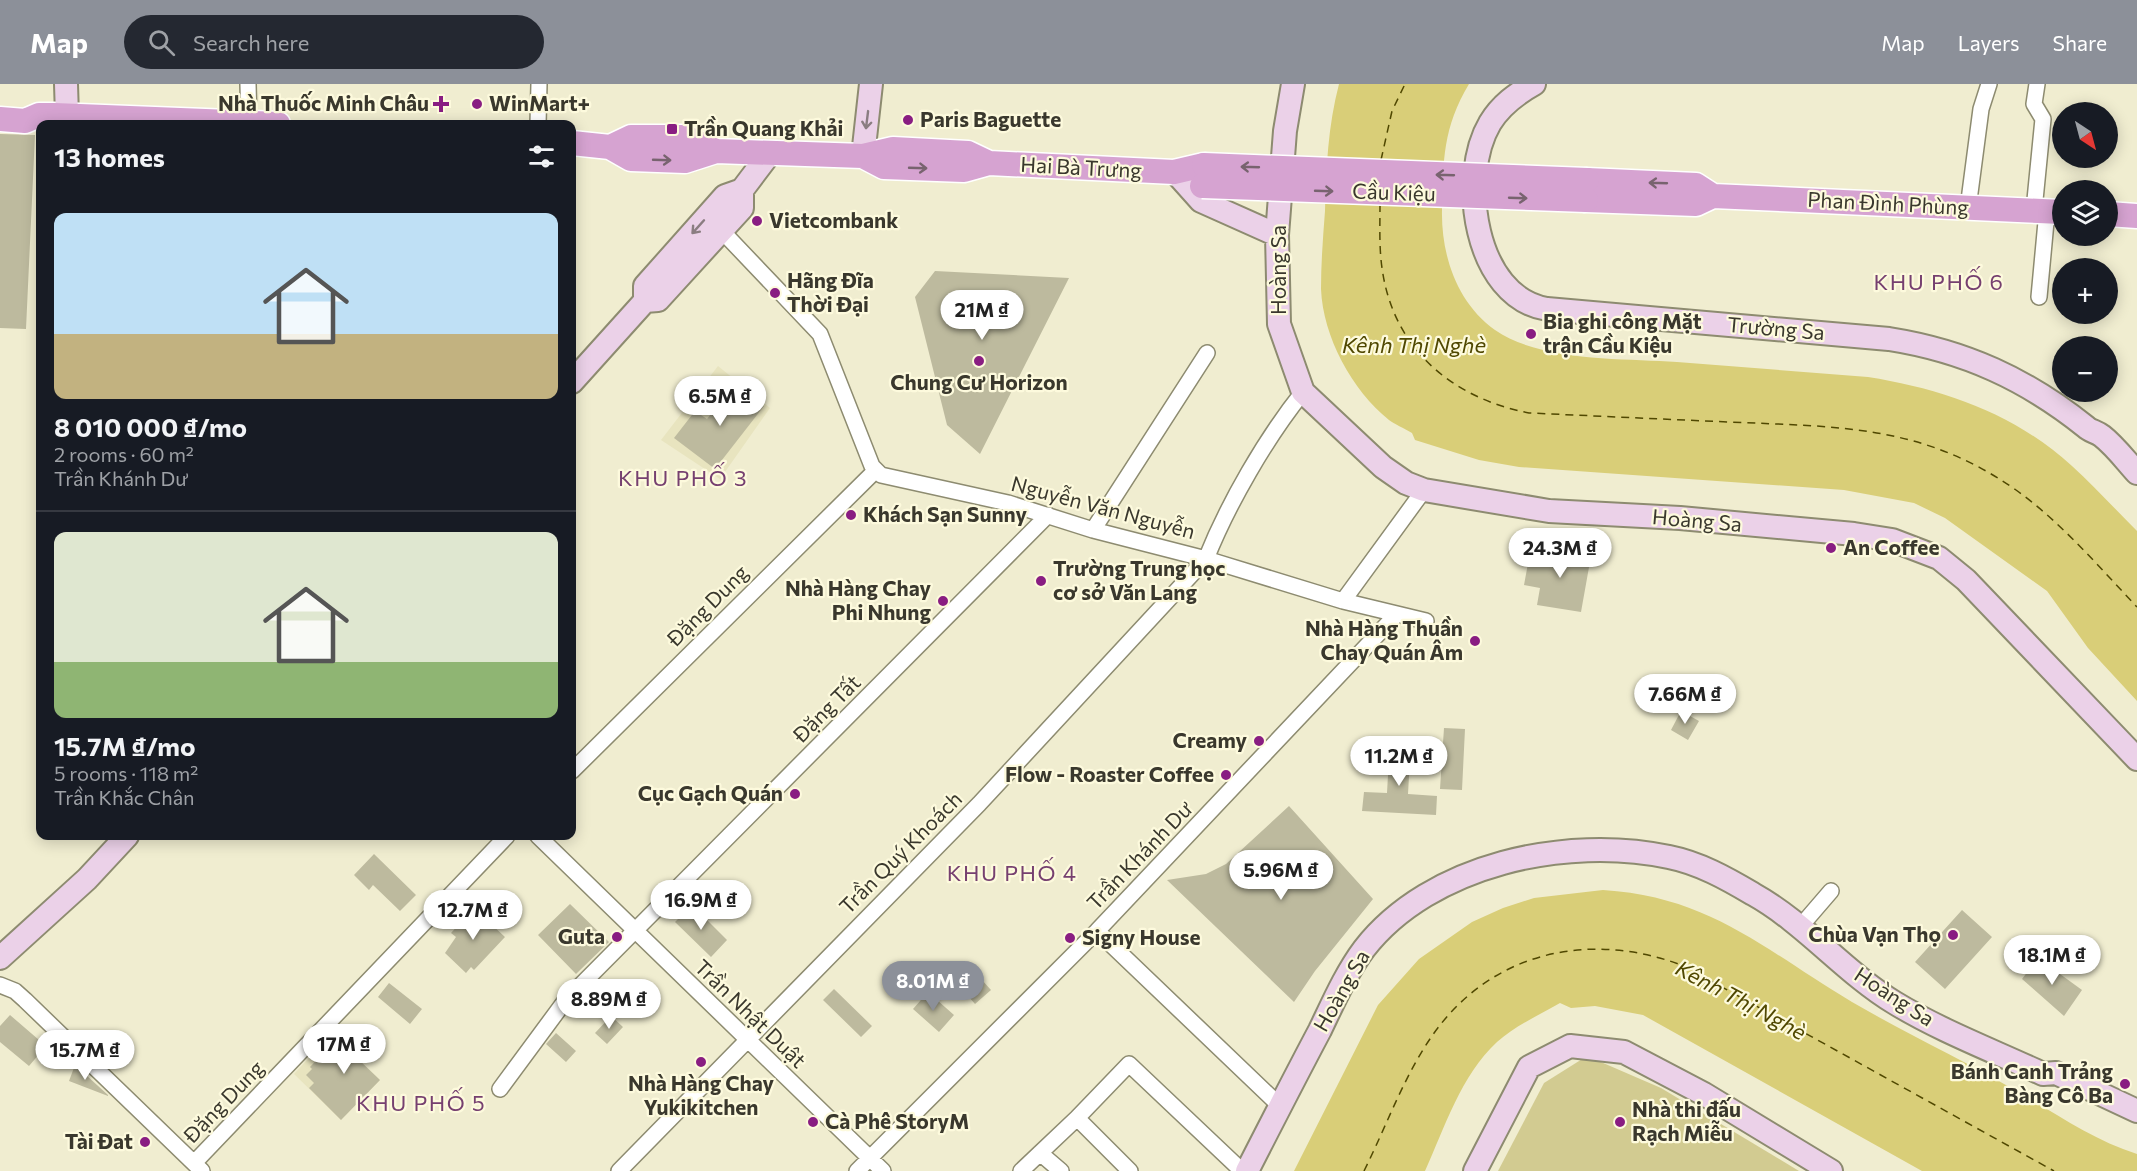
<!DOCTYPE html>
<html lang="en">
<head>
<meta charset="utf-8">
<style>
	body { margin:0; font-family:Commissioner,sans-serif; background:#242831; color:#f1f3f6; height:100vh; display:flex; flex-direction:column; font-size:22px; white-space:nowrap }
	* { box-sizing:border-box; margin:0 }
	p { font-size:20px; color:#9ea1a6 }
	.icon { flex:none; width:33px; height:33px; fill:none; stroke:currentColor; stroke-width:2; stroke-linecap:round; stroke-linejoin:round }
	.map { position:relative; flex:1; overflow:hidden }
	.drawer { position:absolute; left:36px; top:36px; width:540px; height:720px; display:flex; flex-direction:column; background:#171b24; border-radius:12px; box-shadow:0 3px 15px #0003 }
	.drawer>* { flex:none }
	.needle { width:39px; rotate:144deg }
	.buttons { position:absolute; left:2052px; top:18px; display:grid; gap:12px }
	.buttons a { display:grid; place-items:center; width:66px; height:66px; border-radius:50%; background:#171b24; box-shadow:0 3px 15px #0003; font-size:30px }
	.price { position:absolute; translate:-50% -51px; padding:0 14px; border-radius:21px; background:#fff; color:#222; font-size:20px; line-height:39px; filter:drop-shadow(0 2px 3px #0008) }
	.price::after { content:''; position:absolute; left:50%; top:36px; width:18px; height:14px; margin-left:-9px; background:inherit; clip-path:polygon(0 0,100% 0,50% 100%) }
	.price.on { background:#8c9099; color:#fff }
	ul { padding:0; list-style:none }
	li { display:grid; align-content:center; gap:12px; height:318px; padding:0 18px }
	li+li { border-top:2px solid #363941 }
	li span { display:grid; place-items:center; height:186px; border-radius:12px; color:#555 }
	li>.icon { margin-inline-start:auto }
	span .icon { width:108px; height:108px; fill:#fffc; stroke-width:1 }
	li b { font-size:26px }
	h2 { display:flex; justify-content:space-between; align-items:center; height:72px; padding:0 18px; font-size:26px }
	header { display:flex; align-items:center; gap:36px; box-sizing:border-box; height:84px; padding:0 30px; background:#8c9099; color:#fff }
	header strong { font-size:28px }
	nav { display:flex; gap:33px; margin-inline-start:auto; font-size:21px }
	.search { width:420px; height:54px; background:#242831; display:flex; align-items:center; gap:15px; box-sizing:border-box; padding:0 21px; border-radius:33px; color:#9ea1a6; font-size:22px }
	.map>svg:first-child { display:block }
	.built { fill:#e8e4bf }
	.green { fill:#d2cb91 }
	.water { fill:#d9ce78 }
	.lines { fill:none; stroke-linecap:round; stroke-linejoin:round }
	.ferry { stroke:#504801; stroke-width:1.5; stroke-dasharray:8 6; stroke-linecap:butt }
	.building { fill:#bdba9e }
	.street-casing { stroke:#8d8b70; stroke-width:18 }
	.secondary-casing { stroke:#8d8b70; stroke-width:26 }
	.primary-casing { stroke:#fff; stroke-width:27 }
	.street { stroke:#fff; stroke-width:15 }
	.secondary { stroke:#ebd1e8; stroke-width:22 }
	.primary { stroke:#d6a3d1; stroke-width:24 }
	.primary-bridge-casing { stroke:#fff; stroke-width:27; stroke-linecap:butt }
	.primary-bridge { stroke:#d6a3d1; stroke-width:24 }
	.oneway { stroke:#8a7d81 }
	.oneway2 { stroke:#78636f }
	.poi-dot { fill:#891d82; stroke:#fdfadd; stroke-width:2 }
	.labels { text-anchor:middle; stroke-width:4.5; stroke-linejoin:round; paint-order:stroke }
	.poi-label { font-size:21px; font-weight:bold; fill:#3a382d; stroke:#fdfadd; text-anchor:start }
	.street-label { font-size:21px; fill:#3a382d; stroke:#fdfadd }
	.neighbourhood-label { font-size:22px; letter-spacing:1.5px; fill:#764070; stroke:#fdfadd }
	.water-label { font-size:22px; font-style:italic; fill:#504801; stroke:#fdfadd }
</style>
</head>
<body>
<header>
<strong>Map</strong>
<div class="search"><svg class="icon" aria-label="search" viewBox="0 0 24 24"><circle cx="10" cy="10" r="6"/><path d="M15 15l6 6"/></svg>Search here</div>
<nav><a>Map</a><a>Layers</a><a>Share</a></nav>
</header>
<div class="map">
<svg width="2137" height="1087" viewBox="0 0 2137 1087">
	<rect width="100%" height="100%" fill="#f0edd0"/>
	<path class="built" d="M718,282L770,324L720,395L661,356Z
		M332,949L380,996L341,1036L294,990Z"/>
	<path class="green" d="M1587,972L1661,1004L1799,1087H1498L1544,999Z"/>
	<path class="water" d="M1339,0H1469C1443,43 1443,77 1442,126C1441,171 1457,219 1495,246C1541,278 1623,274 1677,278C1741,283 1804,288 1868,293C1943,305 2014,329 2072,382C2094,402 2115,425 2137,447V617L2088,564L2047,507L1945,434L1914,419L1844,406L1519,383L1479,376L1415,356L1412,349C1404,344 1394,340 1389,336C1352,306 1323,253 1321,205C1321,179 1323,153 1325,127C1326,84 1328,42 1339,0Z
		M1603,806C1711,813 1763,865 1852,918C1907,950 1965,977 2020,1009C2058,1031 2095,1057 2137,1070V1087H1922L1643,931L1595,922L1571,924L1560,919C1539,931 1515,942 1497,958C1461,991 1445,1043 1425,1087H1294L1378,921L1419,875L1472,838L1503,824L1534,814Z"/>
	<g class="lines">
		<path class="ferry" d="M1381,76L1392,27L1405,0
			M1380,120C1380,141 1379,163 1382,184C1393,265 1452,314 1529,329C1596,332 1662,335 1729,338C1838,343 1922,340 2016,406C2062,439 2099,483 2137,523
			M1364,1087C1386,1043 1404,992 1432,952C1491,867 1590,846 1684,882L2054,1087"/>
	</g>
	<path class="building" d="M0,50L35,51L26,245L0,244Z
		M935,187L1069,194L980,370L947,341L915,213Z
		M735,299L764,322L715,385L674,354L695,327L707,335Z
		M1549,465L1591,472L1581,528L1537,521L1540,504L1524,501L1529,474L1546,477Z
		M1681,627L1699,637L1688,656L1671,646Z
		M1444,644L1465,645L1462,706L1440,705Z
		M1390,656L1411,657L1408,710L1437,712L1436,731L1362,727L1364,708L1387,709Z
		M1289,722L1373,815L1315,887L1294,918L1167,796L1206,790L1226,780Z
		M374,770L416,811L400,827L373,801L369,806L354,791Z
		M570,820L609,858L576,890L538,851Z
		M692,821L727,856L711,873L675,838Z
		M474,824L505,853L474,886L471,883L466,889L445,869L456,853L451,849Z
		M1962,826L1992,853L1945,905L1915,878Z
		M2038,874L2082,906L2064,932L2022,895Z
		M971,884L991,906L975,920L956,898Z
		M389,899L422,925L410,940L378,913Z
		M834,905L872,942L861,953L823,916Z
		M928,908L954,931L939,948L913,925Z
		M10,931L46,962L29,982L0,958V942Z
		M611,932L623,943L607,960L595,949Z
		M366,942L379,956L359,976L380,996L341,1036L309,1004L314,999L306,991L312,985L310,983L326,966L333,973Z
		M556,949L576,967L566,978L546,960Z
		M75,981L108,1011V1012L69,997Z"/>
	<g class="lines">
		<g class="street-casing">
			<path id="street" d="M248,0L249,38
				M538,40L539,0
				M1968,124L1981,25L1989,0
				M2034,126L2043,35L2034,20L2037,0
				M721,146L820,250L872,382L881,391L1008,419L1093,446L1206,475L1343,517L1426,537
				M2039,213L2047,127
				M1093,446L1207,269
				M1343,517L1424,406
				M572,687L875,387
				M538,752L883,1087
				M1800,843L1831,807
				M1097,847L1280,1022
				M0,901L15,907L25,916L202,1087
				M500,1005L565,917L1048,431
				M1077,1034L1130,1087
				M1040,1069L1061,1087
				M194,1079L507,752
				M619,1087L979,720L1206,475C1228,420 1266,354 1303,308
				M857,1087L1097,847L1396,531
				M1021,1087L1077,1034L1129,980L1242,1087"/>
		</g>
		<g class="secondary-casing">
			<path id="secondary" d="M66,0L67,32
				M1293,0L1285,47L1277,151L1279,240L1303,308L1383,383L1406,399L1424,406L1549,427L1680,434L1854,450L1892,456L1939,474L1966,496L2137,675
				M1534,0C1516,10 1501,21 1490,39C1458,93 1474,213 1547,225L1889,255C1965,267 2026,295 2086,343C2090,347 2097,348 2102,352C2115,362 2126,377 2137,389
				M863,72L871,0
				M1176,89L1201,117L1277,151
				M645,217L658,216L742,124V106
				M572,298L645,217V202L725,112L742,106L770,69
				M0,874L87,795L127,752
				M1247,1087C1271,1040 1295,993 1320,946C1333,919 1346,889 1364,865C1430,780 1567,751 1669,773C1699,779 1726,794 1753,810C1805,839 1844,888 1895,919C1941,947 1994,967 2043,990L2056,989L2137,1027
				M1475,1087L1529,983L1570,962L1624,968L1704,1010L1831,1087"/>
		</g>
		<g class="primary-casing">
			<path id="primary" d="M0,35L25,37L39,31H54L278,40
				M572,59L610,63L631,75L685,77L716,67L863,72L893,65L968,69L989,79
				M610,63L631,53H685L716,67
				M863,72L884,83L964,86L989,79L1174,88L1204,81
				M1587,96L1696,101L1713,112
				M1586,116L1696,120L1713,112L2062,128
				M2108,130L2137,132"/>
		</g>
		<use href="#street" class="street"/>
		<use href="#secondary" class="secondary"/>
		<use href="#primary" class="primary"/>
		<g class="primary-bridge-casing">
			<path id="primary-bridge" d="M1204,81L1587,96
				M1202,102L1586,116"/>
		</g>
		<use href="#primary-bridge" class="primary-bridge"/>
	</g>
	<defs><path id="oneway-shaft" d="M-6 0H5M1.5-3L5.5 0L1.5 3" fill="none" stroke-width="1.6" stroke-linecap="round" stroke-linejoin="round" transform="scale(1.5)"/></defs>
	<g class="oneway">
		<use href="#oneway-shaft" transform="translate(867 36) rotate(97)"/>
		<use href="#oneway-shaft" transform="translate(698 143) rotate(132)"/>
	</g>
	<g class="oneway2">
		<use href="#oneway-shaft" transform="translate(662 76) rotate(2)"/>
		<use href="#oneway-shaft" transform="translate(1250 83) rotate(-178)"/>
		<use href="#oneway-shaft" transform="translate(918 84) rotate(2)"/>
		<use href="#oneway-shaft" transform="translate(1445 91) rotate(-178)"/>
		<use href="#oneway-shaft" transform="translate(1658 99) rotate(-178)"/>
		<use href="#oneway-shaft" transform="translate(1324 107) rotate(2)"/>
		<use href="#oneway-shaft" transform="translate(1518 114) rotate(2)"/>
	</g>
	<g class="poi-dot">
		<path d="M438 11h6v6h6v6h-6v6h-6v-6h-6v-6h6z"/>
		<circle cx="477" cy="20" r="6"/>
		<circle cx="908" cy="36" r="6"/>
		<rect x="666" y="39" width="12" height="12" rx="3"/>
		<circle cx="757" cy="137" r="6"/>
		<circle cx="775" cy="209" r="6"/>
		<circle cx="1531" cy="250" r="6"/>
		<circle cx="979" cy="277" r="6"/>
		<circle cx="851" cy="431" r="6"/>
		<circle cx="1831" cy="464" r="6"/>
		<circle cx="1041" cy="497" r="6"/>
		<circle cx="943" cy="517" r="6"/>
		<circle cx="1475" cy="557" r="6"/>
		<circle cx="1259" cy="657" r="6"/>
		<circle cx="1226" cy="691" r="6"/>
		<circle cx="795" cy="710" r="6"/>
		<circle cx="1953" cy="851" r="6"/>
		<circle cx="617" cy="853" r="6"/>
		<circle cx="1070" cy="854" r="6"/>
		<circle cx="701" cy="978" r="6"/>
		<circle cx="2125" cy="1000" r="6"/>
		<circle cx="813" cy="1038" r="6"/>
		<circle cx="1620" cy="1038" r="6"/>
		<circle cx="145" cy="1058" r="6"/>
	</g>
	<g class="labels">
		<g class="poi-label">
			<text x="429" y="27" text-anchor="end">Nhà Thuốc Minh Châu</text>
			<text x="489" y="27">WinMart+</text>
			<text x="920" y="43">Paris Baguette</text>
			<text x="684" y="52">Trần Quang Khải</text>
			<text x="769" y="144">Vietcombank</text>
			<text x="787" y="204">Hãng Đĩa<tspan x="787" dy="24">Thời Đại</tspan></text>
			<text x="1543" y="245">Bia ghi công Mặt<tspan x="1543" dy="24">trận Cầu Kiệu</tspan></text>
			<text x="979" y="306" text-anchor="middle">Chung Cư Horizon</text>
			<text x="863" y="438">Khách Sạn Sunny</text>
			<text x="1843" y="471">An Coffee</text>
			<text x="1053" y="492">Trường Trung học<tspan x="1053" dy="24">cơ sở Văn Lang</tspan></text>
			<text x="931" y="512" text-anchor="end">Nhà Hàng Chay<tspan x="931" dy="24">Phi Nhung</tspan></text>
			<text x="1463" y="552" text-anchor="end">Nhà Hàng Thuần<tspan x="1463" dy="24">Chay Quán Âm</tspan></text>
			<text x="1247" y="664" text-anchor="end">Creamy</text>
			<text x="1214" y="698" text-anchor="end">Flow - Roaster Coffee</text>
			<text x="783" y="717" text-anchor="end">Cục Gạch Quán</text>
			<text x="1941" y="858" text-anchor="end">Chùa Vạn Thọ</text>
			<text x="605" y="860" text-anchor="end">Guta</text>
			<text x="1082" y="861">Signy House</text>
			<text x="2113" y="995" text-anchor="end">Bánh Canh Trảng<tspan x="2113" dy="24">Bàng Cô Ba</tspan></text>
			<text x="701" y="1007" text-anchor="middle">Nhà Hàng Chay<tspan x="701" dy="24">Yukikitchen</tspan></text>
			<text x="1632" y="1033">Nhà thi đấu<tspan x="1632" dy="24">Rạch Miễu</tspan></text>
			<text x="825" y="1045">Cà Phê StoryM</text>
			<text x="133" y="1065" text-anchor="end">Tài Đat</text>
		</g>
		<g class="street-label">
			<text transform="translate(1081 84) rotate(3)" y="7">Hai Bà Trưng</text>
			<text transform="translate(1394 109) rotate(2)" y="7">Cầu Kiệu</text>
			<text transform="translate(1888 120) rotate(3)" y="7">Phan Đình Phùng</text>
			<text transform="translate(1279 186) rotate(-90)" y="7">Hoàng Sa</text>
			<text transform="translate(1776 245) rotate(5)" y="7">Trường Sa</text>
			<text transform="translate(1103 424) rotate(15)" y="7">Nguyễn Văn Nguyễn</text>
			<text transform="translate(1697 437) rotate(5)" y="7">Hoàng Sa</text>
			<text transform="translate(708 522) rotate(-45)" y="7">Đặng Dung</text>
			<text transform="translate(827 625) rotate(-45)" y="7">Ðặng Tất</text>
			<text transform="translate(901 769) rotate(-45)" y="7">Trần Quý Khoách</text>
			<text transform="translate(1140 772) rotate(-46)" y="7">Trần Khánh Dư</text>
			<text transform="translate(1342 907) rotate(-60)" y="7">Hoàng Sa</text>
			<text transform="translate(1894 913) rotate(33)" y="7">Hoàng Sa</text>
			<text transform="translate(750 930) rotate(44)" y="7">Trần Nhật Duật</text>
			<text transform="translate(224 1018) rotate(-46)" y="7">Đặng Dung</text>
		</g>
		<g class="neighbourhood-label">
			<text x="1939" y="206">KHU PHỐ 6</text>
			<text x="683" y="402">KHU PHỐ 3</text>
			<text x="1012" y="797">KHU PHỐ 4</text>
			<text x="421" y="1027">KHU PHỐ 5</text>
		</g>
		<g class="water-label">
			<text x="1414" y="269">Kênh Thị Nghè</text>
			<text transform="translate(1741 916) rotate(28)" y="8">Kênh Thị Nghè</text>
		</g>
	</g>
</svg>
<div class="buttons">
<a><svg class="needle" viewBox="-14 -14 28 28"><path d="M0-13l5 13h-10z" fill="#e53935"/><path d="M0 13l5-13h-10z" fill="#9ea1a6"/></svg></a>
<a><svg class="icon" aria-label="layers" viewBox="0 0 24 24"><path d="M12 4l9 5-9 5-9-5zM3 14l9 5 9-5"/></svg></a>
<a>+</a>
<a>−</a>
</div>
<b class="price" style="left:982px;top:257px">21M ₫</b>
<b class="price" style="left:720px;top:343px">6.5M ₫</b>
<b class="price" style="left:1560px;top:495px">24.3M ₫</b>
<b class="price" style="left:1685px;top:641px">7.66M ₫</b>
<b class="price" style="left:1399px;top:703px">11.2M ₫</b>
<b class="price" style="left:1281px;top:817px">5.96M ₫</b>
<b class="price" style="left:701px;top:847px">16.9M ₫</b>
<b class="price" style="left:473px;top:857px">12.7M ₫</b>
<b class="price" style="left:2052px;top:902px">18.1M ₫</b>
<b class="price on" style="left:933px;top:928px">8.01M ₫</b>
<b class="price" style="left:609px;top:946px">8.89M ₫</b>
<b class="price" style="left:344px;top:991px">17M ₫</b>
<b class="price" style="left:85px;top:997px">15.7M ₫</b>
<section class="drawer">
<h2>13 homes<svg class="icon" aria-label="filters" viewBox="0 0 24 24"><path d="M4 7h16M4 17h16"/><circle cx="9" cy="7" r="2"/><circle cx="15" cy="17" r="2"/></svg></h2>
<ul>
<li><span style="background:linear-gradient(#bfe0f5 65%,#c2b280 0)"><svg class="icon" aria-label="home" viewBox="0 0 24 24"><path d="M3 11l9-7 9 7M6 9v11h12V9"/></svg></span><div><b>8 010 000 ₫/mo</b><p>2 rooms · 60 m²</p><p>Trần Khánh Dư</p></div></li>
<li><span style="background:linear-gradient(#dfe7d0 70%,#8fb573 0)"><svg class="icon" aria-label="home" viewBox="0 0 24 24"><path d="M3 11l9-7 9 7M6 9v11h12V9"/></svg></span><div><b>15.7M ₫/mo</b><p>5 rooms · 118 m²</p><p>Trần Khắc Chân</p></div></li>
</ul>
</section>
</div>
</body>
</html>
